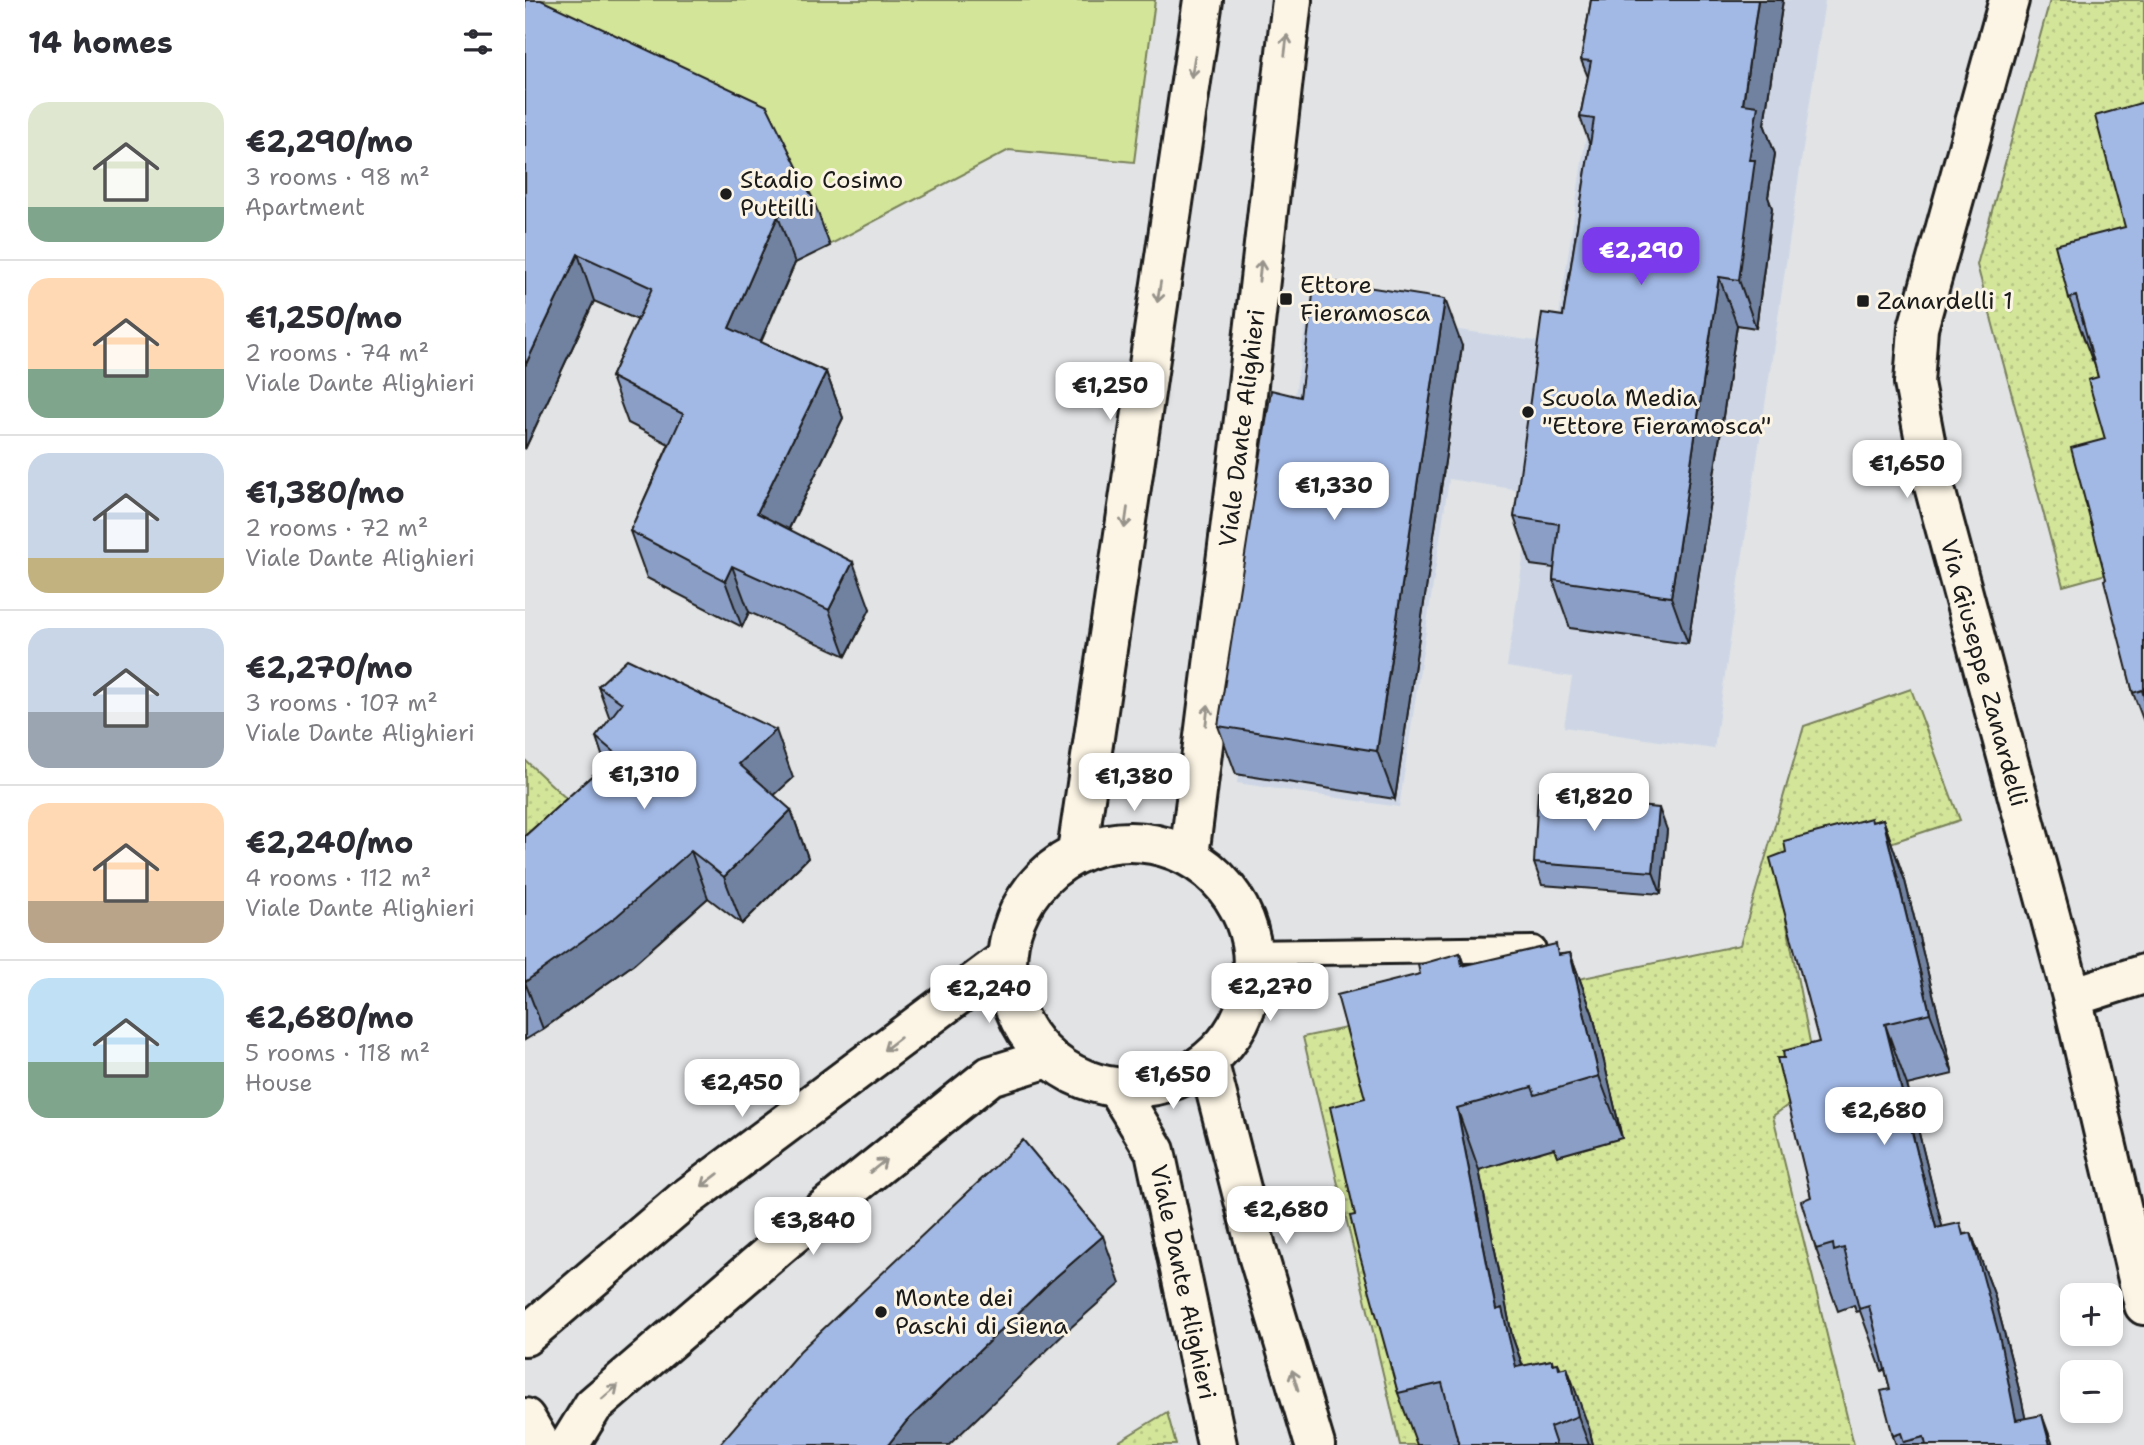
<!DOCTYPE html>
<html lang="en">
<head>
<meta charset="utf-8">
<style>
	body { margin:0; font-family:"Shantell Sans",sans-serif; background:#f2f2f3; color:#2b2b33; height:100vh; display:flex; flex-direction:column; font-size:26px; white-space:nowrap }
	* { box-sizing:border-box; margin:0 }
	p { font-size:23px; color:#7c7c81 }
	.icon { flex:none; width:38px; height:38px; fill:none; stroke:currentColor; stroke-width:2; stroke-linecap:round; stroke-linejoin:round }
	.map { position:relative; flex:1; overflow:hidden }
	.sheet { display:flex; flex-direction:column; background:#fff; width:525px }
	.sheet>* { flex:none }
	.buttons { position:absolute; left:1535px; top:1283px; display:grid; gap:14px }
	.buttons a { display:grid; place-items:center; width:63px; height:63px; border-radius:14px; background:#fff; box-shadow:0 4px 10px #0003; font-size:35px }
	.price { position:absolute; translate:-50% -60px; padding:0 16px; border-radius:14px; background:#fff; color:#222; font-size:23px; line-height:46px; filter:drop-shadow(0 2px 4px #0008) }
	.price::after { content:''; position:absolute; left:50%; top:42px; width:21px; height:16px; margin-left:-10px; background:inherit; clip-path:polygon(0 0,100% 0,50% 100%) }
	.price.on { background:#7c3aed; color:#fff }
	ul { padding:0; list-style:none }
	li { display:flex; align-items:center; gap:21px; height:175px; padding:0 28px }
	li+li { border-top:2px solid #e1e1e2 }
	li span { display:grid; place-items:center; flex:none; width:196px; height:140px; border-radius:21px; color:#555 }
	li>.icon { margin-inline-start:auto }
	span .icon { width:84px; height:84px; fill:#fffc; stroke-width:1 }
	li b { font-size:30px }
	h2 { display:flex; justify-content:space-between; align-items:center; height:84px; padding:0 28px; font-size:30px }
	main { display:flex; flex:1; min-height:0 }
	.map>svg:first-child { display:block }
	.built { fill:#ced6e5 }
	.park { fill:url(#park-dots); stroke:#78805a; stroke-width:2 }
	.pitch { fill:#d3e599; stroke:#78805a; stroke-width:2 }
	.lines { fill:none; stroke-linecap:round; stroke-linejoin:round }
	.lane-casing { stroke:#1c1c1c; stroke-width:30 }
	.street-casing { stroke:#1c1c1c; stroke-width:44 }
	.secondary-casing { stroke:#1c1c1c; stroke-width:44 }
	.lane { stroke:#fcf5e5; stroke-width:24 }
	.street { stroke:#fcf5e5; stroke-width:38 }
	.secondary { stroke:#fcf5e5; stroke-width:38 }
	.wall { fill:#8b9fc6; stroke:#1c1c1c; stroke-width:2 }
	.shaded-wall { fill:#7182a1; stroke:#1c1c1c; stroke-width:2 }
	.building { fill:#a2b9e6; stroke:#1c1c1c; stroke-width:2 }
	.oneway { stroke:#97938b }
	.poi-dot { fill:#1c1c1c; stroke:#fcf5e5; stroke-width:2.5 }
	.labels { text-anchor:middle; stroke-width:6; stroke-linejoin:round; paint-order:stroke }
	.poi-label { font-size:24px; fill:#1c1c1c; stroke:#fcf5e5; text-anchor:start }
	.street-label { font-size:24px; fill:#1c1c1c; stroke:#fcf5e5 }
</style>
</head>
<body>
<main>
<section class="sheet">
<h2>14 homes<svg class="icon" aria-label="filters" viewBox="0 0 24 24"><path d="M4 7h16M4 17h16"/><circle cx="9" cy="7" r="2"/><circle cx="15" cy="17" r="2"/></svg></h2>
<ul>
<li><span style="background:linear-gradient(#dfe7d0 75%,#7fa58c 0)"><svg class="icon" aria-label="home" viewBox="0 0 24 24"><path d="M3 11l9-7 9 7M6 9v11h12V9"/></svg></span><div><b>€2,290/mo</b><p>3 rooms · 98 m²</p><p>Apartment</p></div></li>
<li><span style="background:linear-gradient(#ffd9b3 65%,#7fa58c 0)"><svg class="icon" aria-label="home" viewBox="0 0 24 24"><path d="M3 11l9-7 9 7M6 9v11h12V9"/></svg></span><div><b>€1,250/mo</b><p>2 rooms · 74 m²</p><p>Viale Dante Alighieri</p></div></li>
<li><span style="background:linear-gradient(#c9d6e8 75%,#c2b280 0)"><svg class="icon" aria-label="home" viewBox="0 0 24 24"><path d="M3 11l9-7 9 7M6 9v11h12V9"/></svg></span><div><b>€1,380/mo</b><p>2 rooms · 72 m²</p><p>Viale Dante Alighieri</p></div></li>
<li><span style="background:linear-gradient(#c9d6e8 60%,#9aa5b1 0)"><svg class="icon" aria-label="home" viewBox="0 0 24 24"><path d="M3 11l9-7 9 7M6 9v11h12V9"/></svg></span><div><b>€2,270/mo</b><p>3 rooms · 107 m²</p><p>Viale Dante Alighieri</p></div></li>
<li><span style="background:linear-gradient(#ffd9b3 70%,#b9a48a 0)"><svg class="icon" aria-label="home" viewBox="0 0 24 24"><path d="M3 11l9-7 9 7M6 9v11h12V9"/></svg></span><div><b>€2,240/mo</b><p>4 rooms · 112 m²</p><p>Viale Dante Alighieri</p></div></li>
<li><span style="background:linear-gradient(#bfe0f5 60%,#7fa58c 0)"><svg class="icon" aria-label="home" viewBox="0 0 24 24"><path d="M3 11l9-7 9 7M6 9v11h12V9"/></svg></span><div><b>€2,680/mo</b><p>5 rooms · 118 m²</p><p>House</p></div></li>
</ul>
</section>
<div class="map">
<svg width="1619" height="1445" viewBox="0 0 1619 1445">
	<defs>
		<pattern id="park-dots" width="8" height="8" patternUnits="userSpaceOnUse" patternTransform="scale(1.75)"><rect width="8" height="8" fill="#d3e599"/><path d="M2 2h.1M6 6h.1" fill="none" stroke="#b5c483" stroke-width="1.8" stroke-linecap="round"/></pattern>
	</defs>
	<rect width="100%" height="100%" fill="#e1e3e5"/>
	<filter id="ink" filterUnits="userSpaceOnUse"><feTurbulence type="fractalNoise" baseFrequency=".0143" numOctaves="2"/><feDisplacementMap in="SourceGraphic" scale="14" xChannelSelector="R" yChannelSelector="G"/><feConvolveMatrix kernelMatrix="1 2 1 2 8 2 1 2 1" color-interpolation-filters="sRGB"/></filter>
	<g filter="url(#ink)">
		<path class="built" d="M1081,0H1300L1189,749L1039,727L1047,677L982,667L1008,492L924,479L874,807L712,783L783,308L1030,344Z"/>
		<path class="park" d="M1525,0H1619V276L1573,358L1592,571L1538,586L1452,265Z
			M1386,689L1435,820L1267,875L1261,920L1293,1083L1248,1116L1329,1445H1068L1064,1428L1057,1430L1055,1425H1050L1049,1422L999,1432L997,1420L1010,1416L999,1370L991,1372L971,1290L977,1289L968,1241L919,1251L914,1231L957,1218L947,1167L933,1170L927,1151L958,1142L961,1155L984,1148L988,1160L1029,1148L1032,1156L1088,1140L1086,1134L1095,1132L1068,1015L1055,1017L1053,1006L1020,1015L1022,1021L987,1030L984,1022L959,1028L956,1015L915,1027L917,1035L835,1056L856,1137L865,1134L871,1157L827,1168L841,1228L846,1227L859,1274L847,1278L858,1322L863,1320L884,1394L879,1397L893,1445H875L778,1037L1215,945L1279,726Z
			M0,760L61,817L0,861Z
			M642,1412L651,1445H588Z"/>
		<path class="pitch" d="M0,0H630L609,162L484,150L270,263L221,374L144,334L46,290Z"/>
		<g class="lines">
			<g class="lane-casing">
				<path id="lane" d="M728,953L1008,949"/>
			</g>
			<g class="street-casing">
				<path id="street" d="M1484,0L1393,328L1389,383L1408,482L1547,997L1619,1305
					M1547,997L1619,974"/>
			</g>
			<g class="secondary-casing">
				<path id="secondary" d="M482 965a123 123 0 1 1 246 0a123 123 0 1 1-246 0Z
					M552,852L678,0
					M664,856L720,411L767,0
					M683,1060L733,1255L790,1445
					M591,1087L630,1151L692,1445
					M0,1336L159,1200L481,959
					M0,1418L16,1445
					M44,1445L68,1406L262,1239L465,1076L523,1058"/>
			</g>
			<use href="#lane" class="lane"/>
			<use href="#street" class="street"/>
			<use href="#secondary" class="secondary"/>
		</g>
		<path class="wall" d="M0,0L288,199L305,246L270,263L236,342L301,372L318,418L264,529L345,609L321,656L224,612L217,627L122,578L105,531L144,444L103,423L86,377L113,320L69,301L0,449Z
			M1066,0H1258L1239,124L1250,154L1243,197L1247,208L1231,328L1212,325L1163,644L1045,628L1028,580L1029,568L1006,565L989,517L1038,316L1065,145L1055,117L1063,77L1056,60Z
			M1619,102V722L1608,693L1581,579L1580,439L1573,377L1568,359L1567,360L1544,298L1600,227Z
			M937,346L870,799L711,774L693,726L775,397Z
			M73,686L268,778L249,795L266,810L283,858L217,924L183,898L109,964L18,1029L0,1040V836L80,764L71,737L85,719Z
			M1082,804L1142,830L1136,894L1017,885L1009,863Z
			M1358,819L1380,881L1428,1074L1382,1085L1417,1227L1439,1234L1446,1233L1469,1294L1496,1397L1500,1418L1528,1445H1371L1368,1436L1365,1389L1360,1369L1357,1371L1335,1311L1331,1312L1329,1305L1313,1311L1291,1249L1286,1197L1259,1058L1294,1042L1347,822Z
			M935,953L939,965L1045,953L1068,1015L1097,1138L1032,1156L1029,1148L954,1170L987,1336L998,1366L1027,1360L1028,1364L1033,1363L1064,1428L1068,1445H892L873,1393L830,1215L840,1098L895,974Z"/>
		<path class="shaded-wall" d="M1233,0H1258L1239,124L1250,154L1243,197L1247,208L1231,328L1214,280L1224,160L1218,104Z
			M253,216L270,263L221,374L204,328Z
			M53,254L69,301L0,449V366Z
			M1194,277L1212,325L1163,644L1146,597Z
			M920,299L937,346L870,799L852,751Z
			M301,372L318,418L249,559L232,513Z
			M328,562L345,609L321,656L304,610Z
			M207,566L224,612L217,627L200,581Z
			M251,730L268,778L232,811L214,764Z
			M1134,808L1142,830L1136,894L1128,872Z
			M266,810L283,858L217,924L199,877Z
			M1358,819L1380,881L1428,1074L1405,1013Z
			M166,851L183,898L109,964L18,1029L0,982Z
			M1045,953L1068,1015L1097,1138L1074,1076Z
			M1360,1024L1382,1085L1433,1290L1411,1228Z
			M932,1108L954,1170L987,1336L999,1370L991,1367L971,1310Z
			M1446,1233L1469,1294L1496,1397L1506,1445L1491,1420Z
			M578,1236L595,1284L543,1330L424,1445H363L381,1422L525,1282Z
			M1042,1367L1064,1428L1068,1445H1064L1053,1416Z
			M1517,1415L1528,1445H1525Z"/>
		<path class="building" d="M0,0H16L242,106L288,199L253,216L204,328L301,372L232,513L328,562L304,610L207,566L200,581L105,531L158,414L86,377L127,288L53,254L0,366Z
			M1066,0H1233L1218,104L1233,106L1224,160H1230L1214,280L1194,277L1146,597L1028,580L1034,524L989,517L1017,313L1038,316L1069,119L1055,117L1066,61L1056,60Z
			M1619,102V697L1617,690L1608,693L1579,580L1581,579L1546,448L1580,439L1563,380L1573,377L1551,296L1544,298L1530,245L1600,227L1570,116Z
			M790,279L920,299L852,751L693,726L746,390L775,397Z
			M102,659L251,730L214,764L266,810L199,877L166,851L92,916L0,982V836L91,754L71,737L97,703L73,686Z
			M1013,791L1079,796V803L1134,808L1128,872L1009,863Z
			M1346,818L1347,822L1358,819L1405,1013L1360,1024L1411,1228L1435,1223L1438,1235L1446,1233L1474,1335L1491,1420L1517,1415L1525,1445H1401L1399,1437L1379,1442L1376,1433L1368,1436L1356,1391L1365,1389L1344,1306L1334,1309L1319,1248L1309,1251L1308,1244L1291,1249L1276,1201L1286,1197L1252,1058H1259L1258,1051L1294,1042L1245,858L1261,852L1259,841Z
			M1031,944L1033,955L1045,953L1074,1076L1010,1095L1007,1087L932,1108L971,1310L977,1308L991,1367L1027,1360V1364L1033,1363L1034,1369L1042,1367L1053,1416L1025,1427L1031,1445H934L917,1383L873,1393L833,1249L825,1216L830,1215L805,1107L840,1098L812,995L895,974L893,965L935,953L937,966Z
			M498,1140L578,1236L525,1282L381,1422L363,1445H194L275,1351Z"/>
		<defs><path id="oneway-shaft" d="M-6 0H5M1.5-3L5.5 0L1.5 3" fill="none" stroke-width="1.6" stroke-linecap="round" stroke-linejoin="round" transform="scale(1.75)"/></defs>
		<g class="oneway">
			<use href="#oneway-shaft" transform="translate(761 45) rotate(-83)"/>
			<use href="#oneway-shaft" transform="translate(668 67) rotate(99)"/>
			<use href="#oneway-shaft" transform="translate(735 271) rotate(-84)"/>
			<use href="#oneway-shaft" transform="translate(634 292) rotate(99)"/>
			<use href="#oneway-shaft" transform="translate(601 518) rotate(98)"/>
			<use href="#oneway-shaft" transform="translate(682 715) rotate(-83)"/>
			<use href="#oneway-shaft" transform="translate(367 1044) rotate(143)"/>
			<use href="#oneway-shaft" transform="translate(353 1166) rotate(-39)"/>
			<use href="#oneway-shaft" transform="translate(185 1180) rotate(143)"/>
			<use href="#oneway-shaft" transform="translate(770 1380) rotate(-107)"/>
			<use href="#oneway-shaft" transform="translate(85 1392) rotate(-41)"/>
		</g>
	</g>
	<g class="poi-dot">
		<circle cx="201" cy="194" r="7"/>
		<rect x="754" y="292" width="14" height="14" rx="3.5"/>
		<rect x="1331" y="294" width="14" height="14" rx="3.5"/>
		<circle cx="1003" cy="412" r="7"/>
		<circle cx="356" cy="1312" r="7"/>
	</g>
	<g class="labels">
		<g class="poi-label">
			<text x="215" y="188">Stadio Cosimo<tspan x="215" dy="28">Puttilli</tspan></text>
			<text x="775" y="293">Ettore<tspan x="775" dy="28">Fieramosca</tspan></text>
			<text x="1352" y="309">Zanardelli 1</text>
			<text x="1017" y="406">Scuola Media<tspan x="1017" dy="28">"Ettore Fieramosca"</tspan></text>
			<text x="370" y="1306">Monte dei<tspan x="370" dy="28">Paschi di Siena</tspan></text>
		</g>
		<g class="street-label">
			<text transform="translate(717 428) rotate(-83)" y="8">Viale Dante Alighieri</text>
			<text transform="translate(1459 673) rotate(75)" y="8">Via Giuseppe Zanardelli</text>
			<text transform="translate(658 1282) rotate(78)" y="8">Viale Dante Alighieri</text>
		</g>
	</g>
</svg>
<div class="buttons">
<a>+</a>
<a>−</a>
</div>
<b class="price on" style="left:1116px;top:287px">€2,290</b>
<b class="price" style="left:585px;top:422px">€1,250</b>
<b class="price" style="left:1382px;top:500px">€1,650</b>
<b class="price" style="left:809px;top:522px">€1,330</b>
<b class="price" style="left:119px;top:811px">€1,310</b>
<b class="price" style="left:609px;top:813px">€1,380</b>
<b class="price" style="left:1069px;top:833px">€1,820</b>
<b class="price" style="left:745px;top:1023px">€2,270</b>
<b class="price" style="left:464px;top:1025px">€2,240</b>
<b class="price" style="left:648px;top:1111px">€1,650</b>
<b class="price" style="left:217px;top:1119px">€2,450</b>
<b class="price" style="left:1359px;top:1147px">€2,680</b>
<b class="price" style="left:761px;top:1246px">€2,680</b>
<b class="price" style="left:288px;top:1257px">€3,840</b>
</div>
</main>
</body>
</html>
